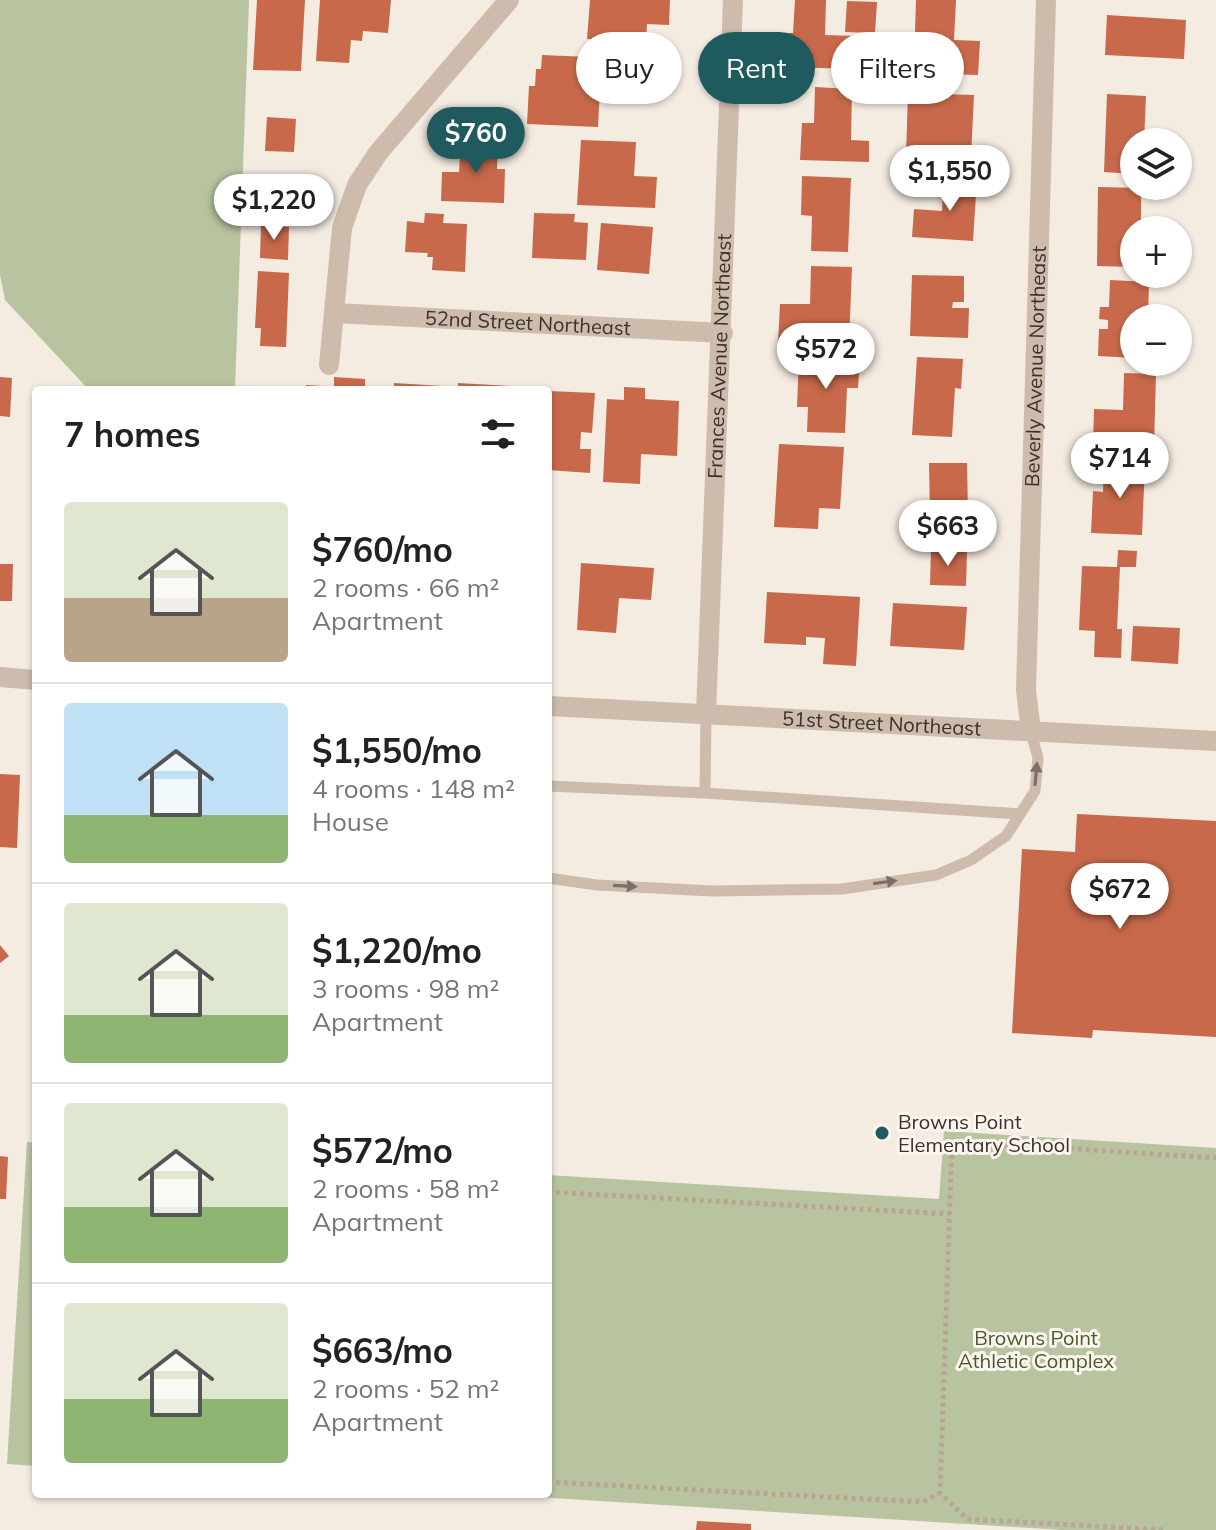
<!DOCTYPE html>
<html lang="en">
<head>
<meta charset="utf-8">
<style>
	body { margin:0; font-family:Mulish,sans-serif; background:#f2f2f2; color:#222; height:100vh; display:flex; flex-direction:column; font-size:30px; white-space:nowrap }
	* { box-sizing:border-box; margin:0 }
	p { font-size:26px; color:#767676 }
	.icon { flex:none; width:44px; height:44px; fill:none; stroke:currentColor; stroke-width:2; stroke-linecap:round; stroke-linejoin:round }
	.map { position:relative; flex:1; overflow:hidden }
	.side { position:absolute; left:32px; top:386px; width:520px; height:1112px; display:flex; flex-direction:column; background:#fff; border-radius:8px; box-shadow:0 2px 6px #0004 }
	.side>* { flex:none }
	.hud { position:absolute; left:576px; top:32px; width:520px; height:72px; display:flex; gap:16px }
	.tools { position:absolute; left:1120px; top:128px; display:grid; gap:16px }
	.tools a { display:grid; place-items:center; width:72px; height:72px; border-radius:50%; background:#fff; box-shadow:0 2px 6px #0004; font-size:40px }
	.price { position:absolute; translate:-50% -68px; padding:0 18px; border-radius:28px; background:#fff; color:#222; font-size:26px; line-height:52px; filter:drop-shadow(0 2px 4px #0008) }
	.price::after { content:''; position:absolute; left:50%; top:48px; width:24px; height:18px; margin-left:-12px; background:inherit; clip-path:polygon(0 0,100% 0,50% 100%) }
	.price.selected { background:#1f5a5e; color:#fff }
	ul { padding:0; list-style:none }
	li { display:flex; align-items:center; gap:24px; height:200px; padding:0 32px }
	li+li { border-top:2px solid #e0e0e0 }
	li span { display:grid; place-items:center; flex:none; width:224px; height:160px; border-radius:8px; color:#555 }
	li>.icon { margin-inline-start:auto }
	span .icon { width:96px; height:96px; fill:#fffc; stroke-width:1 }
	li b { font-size:34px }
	h2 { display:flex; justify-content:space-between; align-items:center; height:96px; padding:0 32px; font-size:34px }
	.chip { padding:0 28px; border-radius:36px; background:#fff; box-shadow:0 2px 6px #0004; font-size:28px; line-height:72px }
	.chip.selected { background:#1f5a5e; color:#fff }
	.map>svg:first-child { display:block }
	.green { fill:#b8c4a0 }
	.building { fill:#c8694b }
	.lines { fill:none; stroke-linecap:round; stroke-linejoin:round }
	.path { stroke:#b9a596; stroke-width:5; stroke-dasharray:4 4; stroke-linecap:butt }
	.service { stroke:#cdbbac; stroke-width:11 }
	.minor { stroke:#cdbbac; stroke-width:20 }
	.tertiary { stroke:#cdbbac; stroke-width:20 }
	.oneway { fill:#7d6f65 }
	.poi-dot { fill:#1f5a5e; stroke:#fbf5ee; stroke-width:3 }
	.labels { text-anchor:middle; stroke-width:6; stroke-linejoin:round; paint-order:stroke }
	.street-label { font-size:20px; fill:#3b302b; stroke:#fbf5ee }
	.poi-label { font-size:20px; fill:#3b302b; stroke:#fbf5ee; text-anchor:start }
	.park-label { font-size:20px; fill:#4a5a2e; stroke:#fbf5ee }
</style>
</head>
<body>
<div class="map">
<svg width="1216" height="1530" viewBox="0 0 1216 1530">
	<rect width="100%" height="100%" fill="#f4ebe1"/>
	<path class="green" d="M0,0H249L235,390H89L5,300L0,275Z
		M944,1131L1216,1148V1530H1062L488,1494H548V1175L939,1199Z
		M27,1142L36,1143V1466L7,1464Z"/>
	<path class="building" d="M257,0H305L301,71L253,70Z
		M320,0H391L388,33L363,31L362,41L351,40L349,63L316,61Z
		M590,0H670L669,25L647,24L646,41L587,39Z
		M795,0H826L825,35L855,36L853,69L785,67L786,33H793Z
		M916,0H956L954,40L980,41L978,75L948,74L949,62L914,61Z
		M847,1L877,2L875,33L845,32Z
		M1107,15L1186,20L1184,59L1105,55Z
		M542,55L589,57L588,88H600L598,127L527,124L529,86H535L536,69H541Z
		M815,87L852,89L851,140L869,141V162L800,160L802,123H814Z
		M908,93L974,95L971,157L906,155Z
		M1107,94L1146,96L1144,142H1134V174L1104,172Z
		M267,117L296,119L294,152L265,151Z
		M461,139L498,141L497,169H505L504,203L441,201L442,172H459Z
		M581,140L636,142L634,176L657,177L655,208L577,205Z
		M802,176L851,178L848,252L811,251L812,216L801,215Z
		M944,176L977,179L973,241L912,237L914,209L942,211Z
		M1098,187L1141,188V230H1134V267L1097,266Z
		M425,213L444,214L443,223L467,224L465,272L432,270L433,257H427L428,253L405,252L407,221L424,223Z
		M534,213L575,214L574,222L588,223L586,260L532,258Z
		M601,223L653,227L649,274L597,270Z
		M261,225L289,227L288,260L260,258Z
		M811,266L852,267L849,344L778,343L780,304H810Z
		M258,271L289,273L286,347L260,346L261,328H255Z
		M912,275L964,276V302H953L952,308H969L968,338L910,336Z
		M1110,280L1149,282L1148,318H1134V358L1098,356L1099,329H1108V320L1099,319L1100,307H1109Z
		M799,357L860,359L858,388H847L845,433L807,432L808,407H797Z
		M917,357L963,359L961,389L955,388L952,437L912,435Z
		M1124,373L1156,374L1154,447L1093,446L1094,409L1123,410Z
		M0,377L12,378L10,417L0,416Z
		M334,377L365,379V390H334Z
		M394,383L442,386V390H394Z
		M458,383L510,386V390H458Z
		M306,385L323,386V390H305Z
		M624,387L645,388V399L679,401L677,456L641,454L640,484L603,482L607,399L624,400Z
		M549,391L595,393L592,433L581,432L580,449H591L590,473L548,470Z
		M779,444L844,447L840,509L819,508L818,529L774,527Z
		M1104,462L1145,464L1142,535L1091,533L1093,491L1103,492Z
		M929,463H967L968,513L930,514Z
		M931,549L967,551L966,586L930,585Z
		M1118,550L1137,551L1136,567H1120L1117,629H1122L1121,658L1094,657L1095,631L1079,630L1082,566L1117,567Z
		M581,563L654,568L651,600L619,598L616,633L577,630Z
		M0,564H13L12,601H0Z
		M767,592L860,597L856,666L823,664L825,638L806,637V645L764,643Z
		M893,603L967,607L964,650L890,646Z
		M1133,626L1180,628L1178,664L1131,661Z
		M0,774L20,775L17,848L0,847Z
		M1077,814L1216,821V1037L1093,1030L1092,1038L1012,1033L1022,849L1075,852Z
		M0,945L9,956L0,963Z
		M0,1156L8,1157L6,1199H0Z
		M697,1521L751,1524V1530H696Z"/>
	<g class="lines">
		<path class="path" d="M548,1192L950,1214
			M548,1482L923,1502L940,1493
			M1163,1530L967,1519L940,1493L952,1141L1216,1158"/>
		<path class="service" d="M548,786L705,793L1020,814
			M705,793L706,714
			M548,878L597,885L712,891L842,889L936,875L971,860L1006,836L1035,791L1038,758L1031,732"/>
		<g class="minor">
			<path id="s1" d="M334,313L723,333"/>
			<path d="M329,365L342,228L357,185L378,153L509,0"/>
			<path id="s2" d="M706,714L733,0"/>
			<path id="s3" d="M1031,732L1026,690L1046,0"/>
		</g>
		<g class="tertiary">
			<path d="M0,677L36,680"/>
			<path id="s4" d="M548,706L1216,741"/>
		</g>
	</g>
	<defs><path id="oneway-solid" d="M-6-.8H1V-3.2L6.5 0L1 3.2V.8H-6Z" transform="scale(2)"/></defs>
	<g class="oneway">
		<use href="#oneway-solid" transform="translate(1036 774) rotate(-85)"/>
		<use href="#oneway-solid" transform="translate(885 882) rotate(-8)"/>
		<use href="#oneway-solid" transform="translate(625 886) rotate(3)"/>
	</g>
	<circle class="poi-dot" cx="882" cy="1133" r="8"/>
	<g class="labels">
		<g class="street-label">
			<text dy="7" stroke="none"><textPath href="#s1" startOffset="194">52nd Street Northeast</textPath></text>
			<text dy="7" stroke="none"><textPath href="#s2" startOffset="358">Frances Avenue Northeast</textPath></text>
			<text dy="7" stroke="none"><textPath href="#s3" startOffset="366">Beverly Avenue Northeast</textPath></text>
			<text dy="7" stroke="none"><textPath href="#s4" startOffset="334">51st Street Northeast</textPath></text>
		</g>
		<g class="poi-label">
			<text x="898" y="1129">Browns Point<tspan x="898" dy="23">Elementary School</tspan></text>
		</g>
		<g class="park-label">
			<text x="1036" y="1345">Browns Point<tspan x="1036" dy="23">Athletic Complex</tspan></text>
		</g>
	</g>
</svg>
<div class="tools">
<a><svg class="icon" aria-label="layers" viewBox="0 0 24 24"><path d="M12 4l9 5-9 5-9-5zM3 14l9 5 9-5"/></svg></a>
<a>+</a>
<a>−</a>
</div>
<b class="price selected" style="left:476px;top:175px">$760</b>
<b class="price" style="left:950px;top:213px">$1,550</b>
<b class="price" style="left:274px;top:242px">$1,220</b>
<b class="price" style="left:826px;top:391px">$572</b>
<b class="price" style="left:1120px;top:500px">$714</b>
<b class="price" style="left:948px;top:568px">$663</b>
<b class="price" style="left:1120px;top:931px">$672</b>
<div class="hud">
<a class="chip">Buy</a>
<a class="chip selected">Rent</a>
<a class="chip">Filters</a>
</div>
<section class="side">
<h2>7 homes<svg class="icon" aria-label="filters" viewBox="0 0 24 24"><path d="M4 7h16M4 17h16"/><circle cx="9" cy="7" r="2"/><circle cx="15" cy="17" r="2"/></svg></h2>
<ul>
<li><span style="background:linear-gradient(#dfe7d0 60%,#b9a48a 0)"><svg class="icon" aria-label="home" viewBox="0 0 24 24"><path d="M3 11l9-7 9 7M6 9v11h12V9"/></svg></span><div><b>$760/mo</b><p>2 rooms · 66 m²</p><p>Apartment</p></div></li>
<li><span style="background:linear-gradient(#bfe0f5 70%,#8fb573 0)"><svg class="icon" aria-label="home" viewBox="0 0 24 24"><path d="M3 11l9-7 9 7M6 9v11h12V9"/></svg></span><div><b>$1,550/mo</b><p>4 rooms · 148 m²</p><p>House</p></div></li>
<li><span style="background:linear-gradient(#dfe7d0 70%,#8fb573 0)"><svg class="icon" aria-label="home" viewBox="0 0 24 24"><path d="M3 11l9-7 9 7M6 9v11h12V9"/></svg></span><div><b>$1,220/mo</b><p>3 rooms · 98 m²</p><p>Apartment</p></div></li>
<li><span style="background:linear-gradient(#dfe7d0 65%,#8fb573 0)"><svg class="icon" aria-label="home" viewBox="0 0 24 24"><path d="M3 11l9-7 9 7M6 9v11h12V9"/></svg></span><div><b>$572/mo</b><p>2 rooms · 58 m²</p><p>Apartment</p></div></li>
<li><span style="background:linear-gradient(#dfe7d0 60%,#8fb573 0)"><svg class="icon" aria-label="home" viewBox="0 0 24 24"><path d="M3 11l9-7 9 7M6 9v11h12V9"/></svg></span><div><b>$663/mo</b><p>2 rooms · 52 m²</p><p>Apartment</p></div></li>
</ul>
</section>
</div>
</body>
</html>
